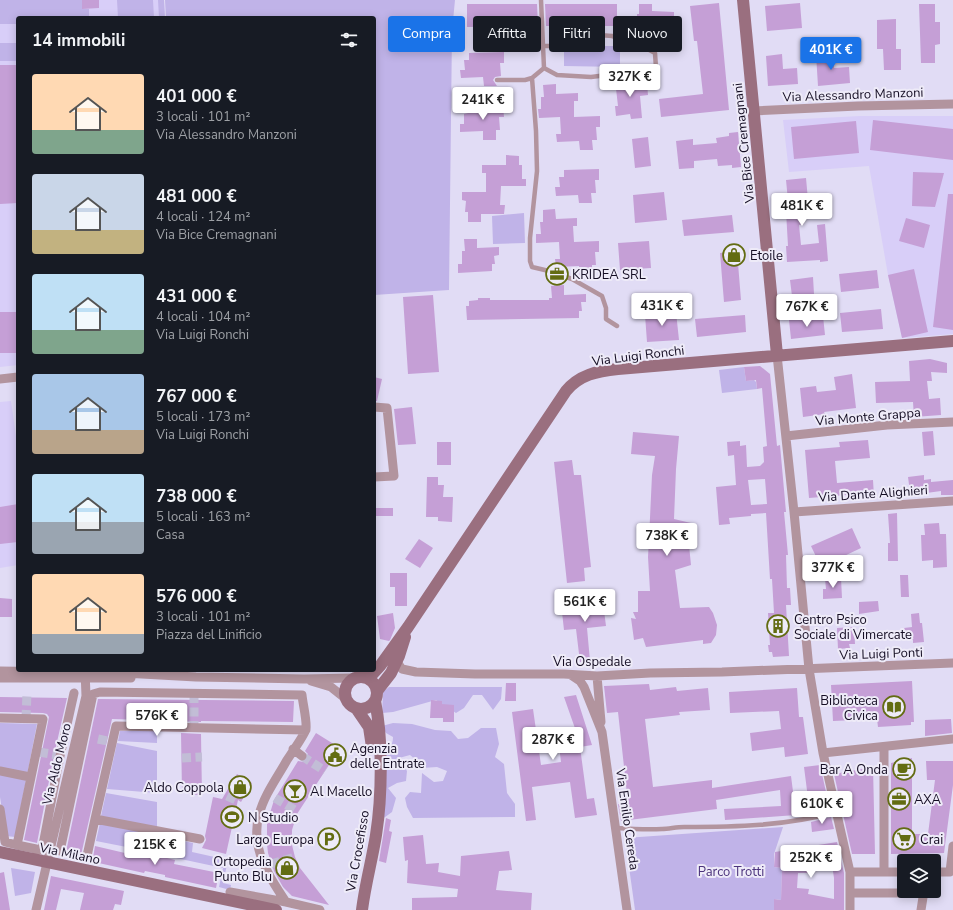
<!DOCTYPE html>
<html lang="it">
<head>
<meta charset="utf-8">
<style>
	body { margin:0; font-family:"Nunito Sans",sans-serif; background:#20242c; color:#f1f3f6; height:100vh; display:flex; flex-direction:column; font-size:15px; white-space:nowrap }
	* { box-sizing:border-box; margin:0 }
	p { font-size:13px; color:#9ea1a6 }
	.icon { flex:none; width:22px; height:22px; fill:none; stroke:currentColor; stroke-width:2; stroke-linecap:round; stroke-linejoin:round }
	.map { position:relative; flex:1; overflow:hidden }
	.drawer { position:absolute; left:16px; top:16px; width:360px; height:656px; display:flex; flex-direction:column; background:#171b24; border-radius:4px; box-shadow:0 2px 10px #0003 }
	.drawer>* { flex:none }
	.guide { position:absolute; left:388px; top:16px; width:380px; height:36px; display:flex; gap:8px }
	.controls { position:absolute; left:897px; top:854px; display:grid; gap:8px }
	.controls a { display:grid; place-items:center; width:44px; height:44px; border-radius:4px; background:#171b24; box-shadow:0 2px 10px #0003; font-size:20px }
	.price { position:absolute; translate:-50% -34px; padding:0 9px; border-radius:4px; background:#fff; color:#222; font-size:13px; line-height:26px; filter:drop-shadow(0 1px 2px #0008) }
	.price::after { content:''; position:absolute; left:50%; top:24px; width:12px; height:9px; margin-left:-6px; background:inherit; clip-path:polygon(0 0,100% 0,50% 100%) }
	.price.active { background:#1a73e8; color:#fff }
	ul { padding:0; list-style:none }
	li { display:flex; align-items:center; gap:12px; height:100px; padding:0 16px }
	li span { display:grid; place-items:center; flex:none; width:112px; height:80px; border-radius:4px; color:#555 }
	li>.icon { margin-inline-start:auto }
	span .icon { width:48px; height:48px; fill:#fffc; stroke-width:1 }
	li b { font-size:17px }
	h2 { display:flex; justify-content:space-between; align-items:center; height:48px; padding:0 16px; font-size:17px }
	.pill { padding:0 14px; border-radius:4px; background:#171b24; box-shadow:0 2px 10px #0003; font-size:14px; line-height:36px }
	.pill.active { background:#1a73e8; color:#fff }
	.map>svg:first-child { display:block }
	.built { fill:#d8cef8 }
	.green { fill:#c0b3e8 }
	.building { fill:#c59fd6; fill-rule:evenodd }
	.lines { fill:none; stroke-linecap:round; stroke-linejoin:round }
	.street-tunnel { stroke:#c2bdd6; stroke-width:9; stroke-dasharray:9 4.5; stroke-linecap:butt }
	.lane { stroke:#b2949e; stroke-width:4.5 }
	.street { stroke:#b2949e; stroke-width:9 }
	.secondary { stroke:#9a6f7f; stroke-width:12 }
	.labels { text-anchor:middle; stroke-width:4; stroke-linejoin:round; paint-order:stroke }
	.street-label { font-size:13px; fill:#140d23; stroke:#eeebf8 }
	.poi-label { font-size:13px; fill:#140d23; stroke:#eeebf8; text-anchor:start }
	.park-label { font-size:13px; fill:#4b337c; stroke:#eeebf8 }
</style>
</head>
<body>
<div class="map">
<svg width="953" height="910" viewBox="0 0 953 910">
	<rect width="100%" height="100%" fill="#e1dcf5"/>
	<path class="built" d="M0,0H164L165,18H18V365L0,367Z
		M860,116H953V334L902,338L888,275L869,166L789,172L783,120Z
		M11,401L18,450V565L0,568V402Z"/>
	<path class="green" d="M0,0H82V9H89V18H18V24H0Z
		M117,0H153L154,18H118Z
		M158,0H164L165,18H159Z
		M165,0H455L452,31L449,290L374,295V18H166Z
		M0,43H18V61H0Z
		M564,46H620V67L564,66Z
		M524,213L525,243L493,244L492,216Z
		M744,367L746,381L754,380L756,382L757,389L722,393L719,370Z
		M389,687H502L501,699L493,710L482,695H473L464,708L456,713L436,700L393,712L382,713L383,692Z
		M0,723L37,724L15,837L6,836L0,797Z
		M393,723L412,724L435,730L451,731L458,739L468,738L481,728H496L499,744L495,757L504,764L507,793L515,804V817L413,818L407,807L405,798L410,792L421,793L422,773L434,782L443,781L447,771L437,767L422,768L416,760L410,755L399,758L407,771L406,781L397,783L388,788L396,798L392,812L381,820L382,757C388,751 393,746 393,737L386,733L382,726Z
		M120,731H157V743L118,741Z
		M117,743L157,751V793L107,789Z
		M106,793L157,802V828L101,816Z
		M100,823L157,834V853L96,841Z
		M783,827L774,854V867L782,868L781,900L774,899V910H635L625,838Z
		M166,837L193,843L192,852L228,860L223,883L231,885L230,890L219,887L223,868L162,855Z
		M11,868L35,872L31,893L15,896Z"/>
	<path class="building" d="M82,0H99V8L82,9Z
		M719,3L729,110L661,117L659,99L703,94L697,41H694L690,6Z
		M800,3L802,28L767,31L765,6Z
		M467,4H537L538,26L467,27Z
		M545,4H617V26H546Z
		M639,4H652V11L674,12V23H672V33H669V38H659V36L634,35V27H637V14H639Z
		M919,4H935V22H940V44L935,45V63H921Z
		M896,19V49H901V70H884L883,49H877V20Z
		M504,52V63H500L501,76L495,77L493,80L497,86H484L483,77L461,78L460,70H465L464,60H469V53Z
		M833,53L834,68L849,67L850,83L818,86L816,54Z
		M782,54L783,69L797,68L798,84L768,86L766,56Z
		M0,65H18V203L0,204Z
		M623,79V83L637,81V84L647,83L648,95L640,96L642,118L631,119L630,114L616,116L615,106H618L615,80Z
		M556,84V94L578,93V101H574V117L600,116V127H596L597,140H592L593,150H580L579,141L557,142L556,134H561L560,117L539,118L538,109H541V97H544L543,85Z
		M503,106L504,117H499L500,130H496V140H483V131L460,132V124H464V114L468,113V107Z
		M873,120L953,129V160L870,150Z
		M856,121L859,153L794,159L791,127Z
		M738,132L741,167L732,168V165L718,166L717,159L694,161V168L679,169L676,141L693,139V145L717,143L716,138L729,136V133Z
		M648,137L651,166L635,168L632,139Z
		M506,155L519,156V165H522V179H526V186H501L500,205H505L504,214H481V222H468V212H465L466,201L462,200V192H486V173H482V165H506Z
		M599,169V180H595L596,193H591L592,203H579L578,195L556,196L555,187H560L559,177H564V170Z
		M913,172L944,173L935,207L912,206Z
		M806,178L808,200H802L804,224L799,225L801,245L819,243L817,225L825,224L828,261L820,262V260L787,262L786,246H788L786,211H789L786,180Z
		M664,192L667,220L635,223L633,195Z
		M948,194H953V330L933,327Z
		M555,209L556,219L577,218V226H573L574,242L599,241V252H595L596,265H592V275H579V266L556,267L555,259H560L559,242L536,243V234H541L540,222H543V210Z
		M732,215L734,232L684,236L682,220Z
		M906,218L930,225L924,248L899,241Z
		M464,239H477V248L499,247V255L494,256L495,264H492V271L458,273V264H462V251H465Z
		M649,241L651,268L620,270L618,243Z
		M737,251L741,300L724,302L720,253Z
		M914,269L928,332L902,338L888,275Z
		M877,270L879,288L841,292L839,274Z
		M813,277L814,294L792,296L790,280Z
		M564,285V295L586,294V302H581L582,311H579V318L467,320L466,306H469V301L478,300V298H490V300H549V298H552L551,286Z
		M433,295L439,372L408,374L403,297Z
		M881,309L883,329L842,332L840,313Z
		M0,312H18V353H0Z
		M676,312L679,340L647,342L645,315Z
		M745,315L746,332L697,337L695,319Z
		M823,316L825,335L791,339L789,320Z
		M930,359L947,363V373L931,372L932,381H927L929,399L940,398L941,415L914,417L913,402L876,403L875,382L910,381L909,361Z
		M760,366L770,374L777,446L780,445L786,512H784L788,555H786L787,588H790L791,605H786L789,656L773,657L772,652H769L768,645H770L768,613H774L772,579H770L766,513L751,514V516L729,518L730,524L719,525L716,487L736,485L734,455L728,456L727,442L740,441V446L746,445L747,467L760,466L764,462L763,447L767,446L762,388L757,389L756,380L746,381L744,367ZM765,479L767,504L751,505L748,480Z
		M852,374L856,408L824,412L825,414L803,417L800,388L816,386L817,392L836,390L834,377Z
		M374,377L382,379L377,401H374Z
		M412,407L416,444L398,445L394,409Z
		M933,431L935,455L924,456L922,432Z
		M633,432L679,436L676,469L674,519L691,523L689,545L691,565L675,570L680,608L709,607L713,613L717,625L716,635L711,643L703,644V640L646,647L643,638L634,640L631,618L636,619L633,612H638V591H650L648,557L649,539L652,475L655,456L631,454Z
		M868,440L870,458L835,461L837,483L873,480L874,497L846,499V495L809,498L805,450L840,447L839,442Z
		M437,442H451V465H437Z
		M572,460L574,475H581L591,567L584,568L585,581L567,583L554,462Z
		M924,475V480L931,479V482L953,480V495H941V491L919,494V491L910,492L908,477Z
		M427,477H438V485H444L443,497H453L452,522L438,521V517H426Z
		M18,504V542L0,544V507Z
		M374,508H393V516H374Z
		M897,513L898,561H888V543H890L888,514Z
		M939,523L940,534H946L947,567L933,568V560L922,561L921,535H925L924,524Z
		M852,528L861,548L821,567L811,546Z
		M419,539L433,548L420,568L405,559Z
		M390,573H407V606H395V587H390Z
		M900,575H908L909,597H901Z
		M841,578L842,598L823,599V589H826L825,579Z
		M602,595L606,626L587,628L590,661L580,662L576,629L564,630L562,612L588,610L586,597Z
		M0,598L12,599V617H0Z
		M878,601L879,611L859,614V602Z
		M393,613L395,628L390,640L389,641L380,639L377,616Z
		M919,613L920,623H922L924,642L913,643V640H906L904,628L912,627L911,614Z
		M854,627L855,644H849L850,648L838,649L837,628Z
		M912,681L914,722H911V725L878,727L877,719L833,721L831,685Z
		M506,683H516V701H505Z
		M649,684L650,690L676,687L677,691L708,688L710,710L679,712L680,715L645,719L653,787L712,780V788L791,776L796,815L725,820L724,809L781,806L780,790L716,800L717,809L621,821L618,804L628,803L618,712L607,713L604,686Z
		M797,688L799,717H803L808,754L785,757L784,747L752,751L750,733L781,729L779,711L730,713L729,692Z
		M576,695L592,745L580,747L587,799L594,798L597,815L575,818L570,782L532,787L536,820L526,821L512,712L533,709L541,765L561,762L558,737L577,734L564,697Z
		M0,697L67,698L54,755L37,843L24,840L49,717L47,714L43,713L0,712Z
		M98,699L294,701L293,722L201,721V722L112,719L81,855L66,852Z
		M431,700L442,701V704L454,705V722H443V718H430Z
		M951,719L952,733L925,736V720Z
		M181,733L201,734L202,796L182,792Z
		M316,733L340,748L297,814L292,830V845L295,857L300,868L329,905L292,896L283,887L274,871L268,853L267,844V823L274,800L298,761L304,762L307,759L308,754L305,751Z
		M912,758V834H928L935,780H927L926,761H953V785L944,853L891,854V763Z
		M820,765L830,810L810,814L804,767Z
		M873,767L875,854H852L834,774Z
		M237,774L252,783L241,802L238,800L226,854L202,848L206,840L205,836L213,797L222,799Z
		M831,817L834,829L812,832L811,822Z
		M386,818L391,820L389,831L392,832L386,863L379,861Z
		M423,835L426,864L439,863L438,872L460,876L461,856L509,851L512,870L499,871L496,890L532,893L531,910H412V898L457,897L458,889L407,883L408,860L405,861L403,837Z
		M837,842L844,873V910H774V899L781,900L782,868L774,867L775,852ZM832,865L834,878V899L808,894L809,889L797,888L798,873H808V867Z
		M95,846L142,857L143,852L175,860L174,864L219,873L216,888L165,877V875L145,871L144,873L94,862V858H93Z
		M4,872L10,910H0V873Z
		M51,876L124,891L121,905L115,904L113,910H80L84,893L61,889L56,910H44Z"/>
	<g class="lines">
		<path class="street-tunnel" d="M194,694V728
			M26,719L27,692
			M98,739L107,741
			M39,752L57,755
			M302,756L325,771
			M182,758L202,757
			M227,796L238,801
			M275,798L298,812
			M271,864L295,857"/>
		<path class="lane" d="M541,0L544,68L557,75L591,77L623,73L648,75L656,68L655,53L638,44L612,36L586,34L573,37L560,46H543
			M532,78L536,131L537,171L530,238V261L532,267L549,271L572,279L602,296L606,308V319L617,326
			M497,80H525L532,78L544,68
			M616,828C631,829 647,830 662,829C669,829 676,827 684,827C734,827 787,826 836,812"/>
		<path class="street" d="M753,111L858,106L953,104
			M777,355L794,512L809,669L823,753L850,872V893H924
			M0,379L18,377
			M374,407L387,408L394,476L374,477
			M786,436L887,425L953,422
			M794,512L953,501
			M391,663L397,662L402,669L416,672L475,674H564L597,676L650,673L722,672L953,663
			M0,671L124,673L196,677L304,679L353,678
			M571,675L580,681L584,687L602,732L627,910
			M597,676L601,722
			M0,678H131
			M311,681L331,687L346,699
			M0,718L43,719L17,845L5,842L0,809
			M293,749L302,756
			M823,753L953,739
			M0,771L30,777
			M95,819L116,726L306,730
			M17,845L36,849V852
			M36,849L42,850L60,756L74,693
			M60,851L93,694L100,692L302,695C303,705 307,720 306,729C305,734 291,754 287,760C277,778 264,795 259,815C250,848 269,877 286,902L320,910
			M87,856L95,819L200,839
			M850,872H904
			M884,872V747
			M934,872H950
			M950,872L953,846
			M230,892L286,902
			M36,910L86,696L85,670
			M850,910V893
			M921,910L924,891"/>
		<path class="secondary" d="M743,0L777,355
			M345 693a16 16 0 1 1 32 0a16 16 0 1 1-32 0Z
			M369,678L380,666L408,627L566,391C579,375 597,371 618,369L953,341
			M377,691L391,673L399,656L405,637
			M356,708L369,727L372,747
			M0,852L276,910
			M362,910C365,885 372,860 376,835C382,797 383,739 375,701"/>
	</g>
	<defs>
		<g id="shop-ring" transform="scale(1.15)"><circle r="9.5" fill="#eeebf8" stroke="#636c12" stroke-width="1.5"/><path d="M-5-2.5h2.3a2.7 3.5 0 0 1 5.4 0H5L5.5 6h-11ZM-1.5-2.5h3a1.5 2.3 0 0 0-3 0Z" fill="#636c12"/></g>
		<g id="office-ring" transform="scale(1.15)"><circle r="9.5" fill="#eeebf8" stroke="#636c12" stroke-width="1.5"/><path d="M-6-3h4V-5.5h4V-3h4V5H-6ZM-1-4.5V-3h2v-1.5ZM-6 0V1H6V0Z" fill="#636c12"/></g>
		<g id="building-ring" transform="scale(1.15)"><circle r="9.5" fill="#eeebf8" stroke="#636c12" stroke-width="1.5"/><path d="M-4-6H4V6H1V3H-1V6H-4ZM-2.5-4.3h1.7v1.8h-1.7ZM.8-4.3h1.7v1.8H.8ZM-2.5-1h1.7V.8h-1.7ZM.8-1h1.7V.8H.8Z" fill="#636c12"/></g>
		<g id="library-ring" transform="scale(1.15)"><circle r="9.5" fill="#eeebf8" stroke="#636c12" stroke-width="1.5"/><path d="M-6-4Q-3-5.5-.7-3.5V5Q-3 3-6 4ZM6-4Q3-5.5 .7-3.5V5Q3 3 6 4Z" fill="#636c12"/></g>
		<g id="civic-ring" transform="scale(1.15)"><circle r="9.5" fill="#eeebf8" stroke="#636c12" stroke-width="1.5"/><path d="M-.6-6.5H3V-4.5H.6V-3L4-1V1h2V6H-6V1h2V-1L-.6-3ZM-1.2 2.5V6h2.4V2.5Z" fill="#636c12"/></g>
		<g id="cafe-ring" transform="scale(1.15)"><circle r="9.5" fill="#eeebf8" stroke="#636c12" stroke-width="1.5"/><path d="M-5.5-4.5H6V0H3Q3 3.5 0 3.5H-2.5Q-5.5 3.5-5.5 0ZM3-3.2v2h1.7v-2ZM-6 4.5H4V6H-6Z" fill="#636c12"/></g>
		<g id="bar-ring" transform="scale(1.15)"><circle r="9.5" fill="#eeebf8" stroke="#636c12" stroke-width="1.5"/><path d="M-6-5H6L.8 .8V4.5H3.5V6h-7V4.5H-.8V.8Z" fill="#636c12"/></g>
		<g id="stadium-ring" transform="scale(1.15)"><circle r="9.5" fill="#eeebf8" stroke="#636c12" stroke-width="1.5"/><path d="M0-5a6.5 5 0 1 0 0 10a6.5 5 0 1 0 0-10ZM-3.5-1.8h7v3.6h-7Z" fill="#636c12"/></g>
		<g id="parking-ring" transform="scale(1.15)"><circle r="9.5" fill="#eeebf8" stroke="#636c12" stroke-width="1.5"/><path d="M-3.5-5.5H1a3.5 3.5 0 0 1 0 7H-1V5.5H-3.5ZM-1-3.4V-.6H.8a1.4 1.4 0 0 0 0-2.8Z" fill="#636c12"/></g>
		<g id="supermarket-ring" transform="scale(1.15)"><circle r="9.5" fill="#eeebf8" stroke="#636c12" stroke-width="1.5"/><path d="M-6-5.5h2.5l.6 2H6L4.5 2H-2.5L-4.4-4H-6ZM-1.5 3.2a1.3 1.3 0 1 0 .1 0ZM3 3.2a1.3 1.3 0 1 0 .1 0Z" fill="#636c12"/></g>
	</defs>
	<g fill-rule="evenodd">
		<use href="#shop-ring" x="734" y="255"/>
		<use href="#office-ring" x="557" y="274"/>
		<use href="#building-ring" x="778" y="626"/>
		<use href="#library-ring" x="894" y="707"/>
		<use href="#civic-ring" x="335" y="755"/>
		<use href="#cafe-ring" x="904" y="769"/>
		<use href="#shop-ring" x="240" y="787"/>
		<use href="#bar-ring" x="295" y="791"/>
		<use href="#office-ring" x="899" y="799"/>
		<use href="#stadium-ring" x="232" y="817"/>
		<use href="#parking-ring" x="329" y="839"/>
		<use href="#supermarket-ring" x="904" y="839"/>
		<use href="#shop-ring" x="287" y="868"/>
	</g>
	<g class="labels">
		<g class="street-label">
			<text transform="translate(853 94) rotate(-2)" y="5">Via Alessandro Manzoni</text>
			<text transform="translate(743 143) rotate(-96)" y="5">Via Bice Cremagnani</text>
			<text transform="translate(638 355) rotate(-7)" y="5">Via Luigi Ronchi</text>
			<text transform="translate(868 416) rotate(-5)" y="5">Via Monte Grappa</text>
			<text transform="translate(873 493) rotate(-4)" y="5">Via Dante Alighieri</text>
			<text transform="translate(881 653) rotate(-2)" y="5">Via Luigi Ponti</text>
			<text x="592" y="666">Via Ospedale</text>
			<text transform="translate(56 764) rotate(-76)" y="5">Via Aldo Moro</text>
			<text transform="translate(628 819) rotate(82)" y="5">Via Emilio Cereda</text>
			<text transform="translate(357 851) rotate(-80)" y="5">Via Crocefisso</text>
			<text transform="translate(70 853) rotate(12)" y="5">Via Milano</text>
		</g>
		<g class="poi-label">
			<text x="750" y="260">Etoile</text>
			<text x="572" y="279">KRIDEA SRL</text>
			<text x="794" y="624">Centro Psico<tspan x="794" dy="15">Sociale di Vimercate</tspan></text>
			<text x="878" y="705" text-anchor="end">Biblioteca<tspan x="878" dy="15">Civica</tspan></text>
			<text x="350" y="753">Agenzia<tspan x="350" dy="15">delle Entrate</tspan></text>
			<text x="888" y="774" text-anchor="end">Bar A Onda</text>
			<text x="224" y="792" text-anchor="end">Aldo Coppola</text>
			<text x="310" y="796">Al Macello</text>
			<text x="914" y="804">AXA</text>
			<text x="248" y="822">N Studio</text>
			<text x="314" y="844" text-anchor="end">Largo Europa</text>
			<text x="920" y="844">Crai</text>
			<text x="272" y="866" text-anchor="end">Ortopedia<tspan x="272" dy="15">Punto Blu</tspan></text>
		</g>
		<g class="park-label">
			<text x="731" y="876">Parco Trotti</text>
		</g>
	</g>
</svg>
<div class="controls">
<a><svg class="icon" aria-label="layers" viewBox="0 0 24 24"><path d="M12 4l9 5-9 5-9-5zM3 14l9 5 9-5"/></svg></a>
</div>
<b class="price active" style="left:831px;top:71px">401K €</b>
<b class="price" style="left:630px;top:98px">327K €</b>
<b class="price" style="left:483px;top:121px">241K €</b>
<b class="price" style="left:802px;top:227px">481K €</b>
<b class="price" style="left:662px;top:327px">431K €</b>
<b class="price" style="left:807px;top:328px">767K €</b>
<b class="price" style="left:667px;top:557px">738K €</b>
<b class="price" style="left:833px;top:589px">377K €</b>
<b class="price" style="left:585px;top:623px">561K €</b>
<b class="price" style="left:157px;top:737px">576K €</b>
<b class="price" style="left:553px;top:761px">287K €</b>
<b class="price" style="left:822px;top:825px">610K €</b>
<b class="price" style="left:155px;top:866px">215K €</b>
<b class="price" style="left:811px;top:879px">252K €</b>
<div class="guide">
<a class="pill active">Compra</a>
<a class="pill">Affitta</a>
<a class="pill">Filtri</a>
<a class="pill">Nuovo</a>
</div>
<section class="drawer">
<h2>14 immobili<svg class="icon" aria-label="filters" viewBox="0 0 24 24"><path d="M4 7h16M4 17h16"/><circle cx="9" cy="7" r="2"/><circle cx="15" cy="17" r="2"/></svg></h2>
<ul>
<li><span style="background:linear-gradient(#ffd9b3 70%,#7fa58c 0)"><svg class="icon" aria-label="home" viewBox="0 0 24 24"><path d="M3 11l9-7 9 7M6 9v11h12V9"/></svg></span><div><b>401 000 €</b><p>3 locali · 101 m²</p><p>Via Alessandro Manzoni</p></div></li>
<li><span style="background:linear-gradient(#c9d6e8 70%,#c2b280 0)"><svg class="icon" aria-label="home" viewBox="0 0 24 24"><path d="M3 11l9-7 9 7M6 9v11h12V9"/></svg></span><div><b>481 000 €</b><p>4 locali · 124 m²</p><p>Via Bice Cremagnani</p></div></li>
<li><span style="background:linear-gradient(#bfe0f5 70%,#7fa58c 0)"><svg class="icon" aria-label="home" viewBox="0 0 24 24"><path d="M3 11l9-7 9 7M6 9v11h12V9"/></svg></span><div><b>431 000 €</b><p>4 locali · 104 m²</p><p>Via Luigi Ronchi</p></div></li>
<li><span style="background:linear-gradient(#a9c7e8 70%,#b9a48a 0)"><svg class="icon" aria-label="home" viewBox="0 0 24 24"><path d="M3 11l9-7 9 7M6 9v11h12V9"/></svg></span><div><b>767 000 €</b><p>5 locali · 173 m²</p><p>Via Luigi Ronchi</p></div></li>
<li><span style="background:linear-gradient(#bfe0f5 60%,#9aa5b1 0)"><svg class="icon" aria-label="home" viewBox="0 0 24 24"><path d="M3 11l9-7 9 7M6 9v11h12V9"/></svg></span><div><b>738 000 €</b><p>5 locali · 163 m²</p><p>Casa</p></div></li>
<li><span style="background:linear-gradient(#ffd9b3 75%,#9aa5b1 0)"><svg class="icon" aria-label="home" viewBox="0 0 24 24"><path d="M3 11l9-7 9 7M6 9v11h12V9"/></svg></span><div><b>576 000 €</b><p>3 locali · 101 m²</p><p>Piazza del Linificio</p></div></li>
</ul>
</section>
</div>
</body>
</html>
